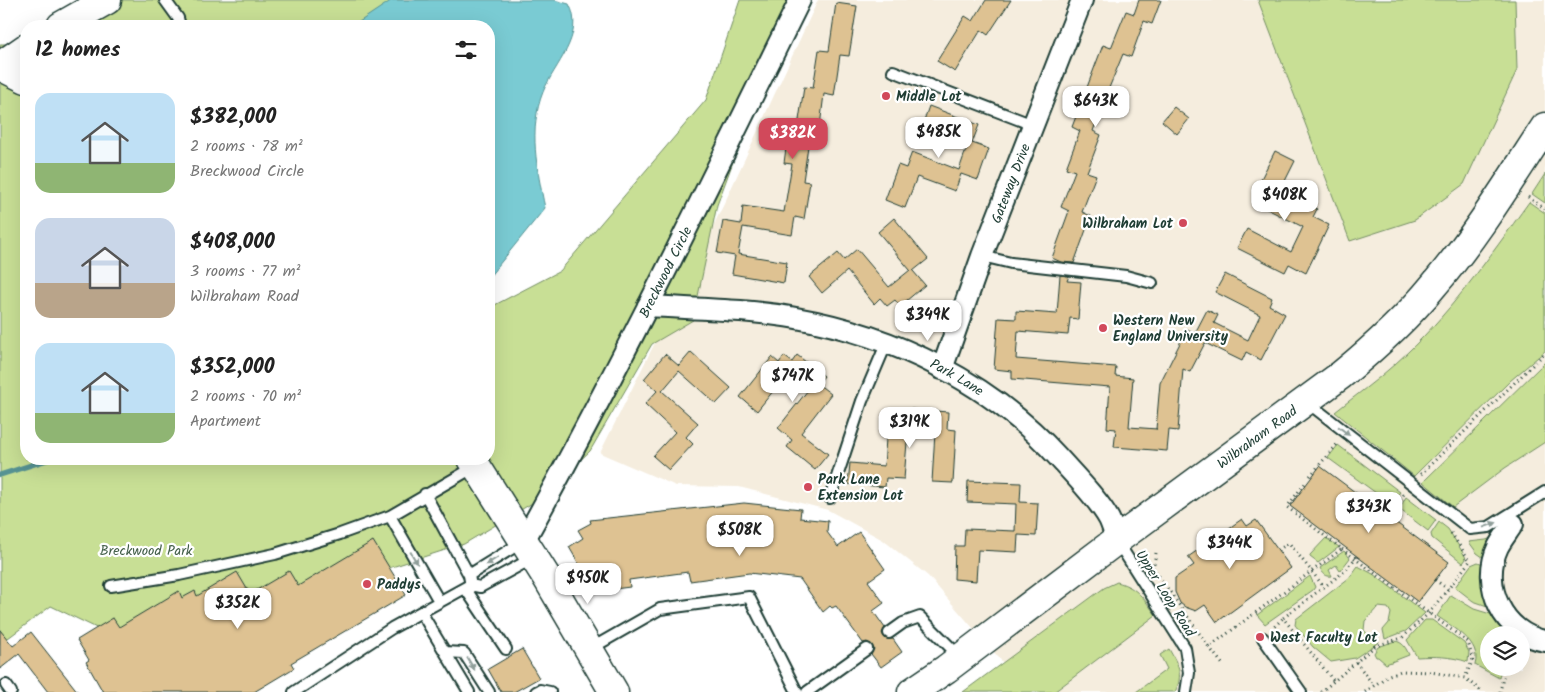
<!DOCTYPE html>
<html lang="en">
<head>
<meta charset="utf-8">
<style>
	body { margin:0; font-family:Kalam,sans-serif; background:#f2f2f2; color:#222; height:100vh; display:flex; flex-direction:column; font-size:19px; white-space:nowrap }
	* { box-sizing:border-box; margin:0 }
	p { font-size:16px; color:#767676 }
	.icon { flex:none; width:28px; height:28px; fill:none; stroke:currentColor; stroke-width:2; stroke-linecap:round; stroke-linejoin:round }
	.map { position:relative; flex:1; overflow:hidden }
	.drawer { position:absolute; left:20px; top:20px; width:475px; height:445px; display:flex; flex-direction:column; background:#fff; border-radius:20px; box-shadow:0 5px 20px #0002 }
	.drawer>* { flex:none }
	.controls { position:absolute; left:1480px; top:626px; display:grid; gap:10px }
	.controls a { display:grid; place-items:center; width:50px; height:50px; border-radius:50%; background:#fff; box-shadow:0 5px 20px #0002; font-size:25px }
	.price { position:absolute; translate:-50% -42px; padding:0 11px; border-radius:10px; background:#fff; color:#222; font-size:16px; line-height:32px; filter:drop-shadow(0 1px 2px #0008) }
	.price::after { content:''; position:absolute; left:50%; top:30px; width:15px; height:11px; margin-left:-8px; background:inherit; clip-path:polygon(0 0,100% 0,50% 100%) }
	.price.active { background:#d1495b; color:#fff }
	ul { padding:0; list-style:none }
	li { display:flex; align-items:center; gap:15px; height:125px; padding:0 15px }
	li span { display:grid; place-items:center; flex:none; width:140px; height:100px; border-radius:15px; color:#555 }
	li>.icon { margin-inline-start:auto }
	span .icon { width:60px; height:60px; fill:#fffc; stroke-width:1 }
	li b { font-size:21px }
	h2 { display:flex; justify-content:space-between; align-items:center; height:60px; padding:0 15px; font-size:21px }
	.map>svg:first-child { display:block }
	.built { fill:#f5edde; fill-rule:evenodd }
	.green { fill:#c8df95; stroke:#748e64 }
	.water { fill:#7acbd3; stroke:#569293 }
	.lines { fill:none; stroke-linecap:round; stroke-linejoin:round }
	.stream { stroke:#569293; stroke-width:5 }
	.building { fill:#dec292; stroke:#1f3d34 }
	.lane-casing { stroke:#1f3d34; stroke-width:14 }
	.street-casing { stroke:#1f3d34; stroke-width:24 }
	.secondary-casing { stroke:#1f3d34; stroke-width:31 }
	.path { stroke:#1f3d34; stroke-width:3; stroke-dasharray:1 4; stroke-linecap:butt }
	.lane { stroke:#fff; stroke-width:10 }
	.street { stroke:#fff; stroke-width:20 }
	.secondary { stroke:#fff; stroke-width:28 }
	.oneway { fill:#8f9e9a }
	.poi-dot { fill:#d1495b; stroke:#fff; stroke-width:2 }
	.labels { text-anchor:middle; stroke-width:4.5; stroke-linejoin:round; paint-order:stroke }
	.poi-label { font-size:14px; font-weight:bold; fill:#1f3d34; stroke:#fff; text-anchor:start }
	.street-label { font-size:14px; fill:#1f3d34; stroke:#fff }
	.park-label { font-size:14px; fill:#415d47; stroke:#fff }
</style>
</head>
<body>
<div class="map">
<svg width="1545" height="692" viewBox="0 0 1545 692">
	<rect width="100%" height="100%" fill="#fff"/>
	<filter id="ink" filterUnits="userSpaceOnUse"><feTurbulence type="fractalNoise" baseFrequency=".02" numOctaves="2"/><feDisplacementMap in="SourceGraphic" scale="10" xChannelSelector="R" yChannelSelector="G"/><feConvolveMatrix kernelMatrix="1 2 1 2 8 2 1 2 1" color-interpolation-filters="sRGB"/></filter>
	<g filter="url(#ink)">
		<path class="built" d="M818,0H1545V692H970L1005,665L928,576L883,540L828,510L739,487L676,486L600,453L724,204ZM1489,635H1521V668H1489Z"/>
		<path class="green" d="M107,0H428L406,26H59Z
			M740,0H793L717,205L693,320L652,344L590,451L539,499L464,544L138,648L51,606L0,644V44H26V459H489V308L560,271L706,100Z
			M1258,0H1515L1517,70L1464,184L1415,220L1350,241Z
			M1545,174V203L1532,194Z
			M1529,202L1545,213V351L1510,381L1414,476L1335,412C1355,396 1376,381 1395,364C1447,318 1488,259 1529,202Z
			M1545,362V442L1505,468L1453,507L1423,482Z
			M1338,445L1400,492L1391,504L1328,458Z
			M1406,497L1436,520L1428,531L1399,509Z
			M1439,522L1448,529L1465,556L1466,559L1463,563L1432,538L1431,534Z
			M1497,536L1487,560L1477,553L1469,542L1486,540Z
			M1326,538L1339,547L1318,563L1310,557V555Z
			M1344,551L1350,558L1340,571L1336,565L1329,570L1332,576C1326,577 1323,574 1320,568Z
			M1478,562L1483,564L1485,569L1493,608L1473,601L1455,587L1471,565Z
			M1358,566L1373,574L1425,613L1406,631L1385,639L1383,630L1389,623L1391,613L1388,608L1378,607L1365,621L1364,630L1369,636H1375L1379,642L1355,658L1331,662L1313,647L1295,625L1296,619L1349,578Z
			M1310,576L1315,587L1313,590L1265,624L1257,615Z
			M1117,582C1138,588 1143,598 1156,615L1054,692H963L1104,588Z
			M1451,595L1474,609L1497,616L1513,635H1489V668H1501L1499,678L1475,665C1482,641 1453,628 1437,616Z
			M1425,620H1432L1464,643L1469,652L1468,662C1450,656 1435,656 1417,657L1407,640Z
			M1395,641C1403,642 1406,648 1409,655L1386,664L1378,657H1376L1374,653L1378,647Z
			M1169,649C1178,665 1184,674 1175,692H1136L1167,669L1160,655Z"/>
		<path class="water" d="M392,0H554L569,4C586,35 554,65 543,92C528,130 537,169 545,208L489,277V26H353Z"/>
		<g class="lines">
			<path class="stream" d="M0,475L50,459"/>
		</g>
		<path class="building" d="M986,0H1011L988,35L981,30L955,72L937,61L965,16L973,21Z
			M1139,0H1161L1152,24L1144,21L1131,57L1123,54L1109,88L1093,131L1101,135L1087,172L1096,175L1082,212L1091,216L1074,263L1061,262L1052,258L1069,211L1061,207L1075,171L1066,168L1080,131L1072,127L1103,45L1111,48L1126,11L1134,14Z
			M836,3L857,6L849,56L840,55L834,96L824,94L819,134L810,132L803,181L810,182L804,219L795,217L792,235L743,227L738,254L787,262L784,283L732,274L735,256L717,253L723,221L741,224L743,206L784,212L792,164L784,163L789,126L798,127L804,87L813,88L819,50L829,51Z
			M929,106L979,125L972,143L989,149L978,180L961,174L955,191L917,177L905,208L885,200L898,165L906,168L912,152L959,170L968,144L922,126Z
			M1174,107L1189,119L1177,134L1162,121Z
			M1275,151L1295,161L1280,191L1317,209L1313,217L1329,225L1306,273L1289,264L1285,272L1237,248L1247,229L1291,252L1303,227L1259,205L1267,189L1258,185Z
			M894,218L928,259L913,271L925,285L900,306L895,300L887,306L880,298L874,304L847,271L822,293L809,277L838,253L844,260L857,249L889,287L910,270L878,232Z
			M1225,274L1272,298L1269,305L1285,314L1261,360L1246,352L1242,361L1205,343L1190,372L1183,369L1178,431L1169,430L1167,451L1114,447L1116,429L1107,428L1110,387L1012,379V371L994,369L998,318L1016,319V311L1057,314L1060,275L1069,276L1067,281L1081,282L1078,319L1070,318L1068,335L1018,331L1016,359L1116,367L1115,376L1133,378L1129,427L1157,429H1156L1160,383L1187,329L1195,333L1207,310L1218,315L1214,323L1248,340L1260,315L1215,292Z
			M691,352L731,388L716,404L679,371L662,391L698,423L686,437L693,444L669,470L653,456L675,432L645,404L657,391L644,379L665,354L679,366Z
			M797,355L824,376L818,384L831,394L801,433L828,454L815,470L787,447L792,440L778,428L808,390L787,374L757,411L740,397L772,357L779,363L784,356L792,362Z
			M897,408L948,412L947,429L956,430L953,483L932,482L935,432L908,430L904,479L886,478L885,487L848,484L850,463L884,466L887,425L896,426Z
			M1320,466L1449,562L1418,602L1290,506Z
			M968,481L1021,483L1020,502L1038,503L1036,536L1018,535L1017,552L978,550L976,581L954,579L955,546H964L965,529L1015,531L1016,504L967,502Z
			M744,503L801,509L800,518L828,521L827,532L838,547L859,532L885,569L868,581L884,603L873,611L885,628L882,633L884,637L887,639H893L902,652L881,667L871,654L874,649L872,645L867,642L863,643L836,606L832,608L830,606L823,612L800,579L749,573L690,581L688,572L629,580L630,587L591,592L590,583L569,547L583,538L578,530L591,523L590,520Z
			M1242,519L1247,526L1256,520L1291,568L1217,622L1205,605L1196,611L1185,607L1180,603L1175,592V578L1194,565L1188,557Z
			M373,541L406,595L291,663L294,668L254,692H103L86,662L89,660L77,640L113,618L119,627L179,591L182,598L195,591L197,596L237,572L250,594L289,571L298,586Z
			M0,630L13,646L31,632L78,692H48L19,654L0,669Z
			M522,649L539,678L514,692H501L488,669Z"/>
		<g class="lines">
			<g class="lane-casing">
				<path id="lane" d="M165,0L178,18L180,26
					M893,71L1033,125
					M982,256L1011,263L1126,276L1152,283
					M1307,402L1470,529L1489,527L1545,492
					M425,494L469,575
					M830,498L862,401L887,342
					M390,516L439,601
					M1117,541L1185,648L1189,673L1186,692
					M470,581L469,575L524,541
					M111,586L179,575L275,554L340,534L390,516L476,466
					M465,588L506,649
					M421,612L469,692
					M889,633L903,623L920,617L960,657
					M1263,638L1301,692
					M590,649L660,609L749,597L797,692
					M445,652L464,653L489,692
					M6,685L11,692
					M294,692L392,628L470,585L480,587L533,558
					M536,692L540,690L550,692
					M807,692L867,649"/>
			</g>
			<g class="street-casing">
				<g id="street">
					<path id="s1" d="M648,306C697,309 747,309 796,318C894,335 991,383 1058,457C1073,474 1099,500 1109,519C1112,525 1114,533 1117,540"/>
					<path id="s2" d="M942,369L982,256L1082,0"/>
					<path d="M1513,524C1508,532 1502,539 1498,547C1480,585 1503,634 1545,641"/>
					<path id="s3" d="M524,541C622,364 710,182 800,0"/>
				</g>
			</g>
			<g class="secondary-casing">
				<g id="secondary">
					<path d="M61,26L107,0"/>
					<path d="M0,66L26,48"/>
					<path d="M0,66L26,79"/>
					<path d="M472,459L547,578L614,692"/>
					<path id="s4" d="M912,692L946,669L1117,540L1341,375C1374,348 1407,318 1434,285C1476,236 1510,180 1545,127"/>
				</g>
			</g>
			<path class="path" d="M1528,197L1545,209
				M1421,474L1545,353
				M1310,476L1338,443H1339
				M1391,511L1404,494
				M1342,549L1468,642L1473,659L1465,678
				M1278,550L1289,543L1324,587
				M1156,553L1153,568L1209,647L1342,549L1287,507L1306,482L1307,483
				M1435,580L1448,589
				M1271,630L1283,618
				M1209,647L1224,666
				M1356,662L1374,686
				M1333,680L1283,618L1345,571L1357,556
				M1321,692L1375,646L1402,638L1429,613L1470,561L1451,533
				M1365,692L1389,675L1401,671L1431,672L1465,678L1482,692
				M1500,692L1505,668"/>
			<use href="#lane" class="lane"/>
			<use href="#street" class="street"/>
			<use href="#secondary" class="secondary"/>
		</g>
		<defs><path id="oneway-solid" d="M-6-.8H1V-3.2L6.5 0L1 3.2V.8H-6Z" transform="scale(1.25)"/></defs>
		<g class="oneway">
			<use href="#oneway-solid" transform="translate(1344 431) rotate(38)"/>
			<use href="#oneway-solid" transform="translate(1490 525) rotate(-20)"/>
			<use href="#oneway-solid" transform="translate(414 558) rotate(60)"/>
			<use href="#oneway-solid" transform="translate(492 561) rotate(148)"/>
			<use href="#oneway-solid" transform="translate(471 664) rotate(59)"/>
		</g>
	</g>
	<g class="poi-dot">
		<circle cx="886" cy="96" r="5"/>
		<circle cx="1183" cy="223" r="5"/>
		<circle cx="1103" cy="328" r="5"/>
		<circle cx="808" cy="487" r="5"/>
		<circle cx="367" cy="584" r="5"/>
		<circle cx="1260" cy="637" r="5"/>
	</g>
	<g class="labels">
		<g class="poi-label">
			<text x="896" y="101">Middle Lot</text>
			<text x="1173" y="228" text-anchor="end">Wilbraham Lot</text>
			<text x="1113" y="325">Western New<tspan x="1113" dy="16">England University</tspan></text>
			<text x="818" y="484">Park Lane<tspan x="818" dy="16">Extension Lot</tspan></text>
			<text x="377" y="589">Paddys</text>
			<text x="1270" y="642">West Faculty Lot</text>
		</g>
		<g class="street-label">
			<text dy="5" stroke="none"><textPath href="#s2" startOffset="198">Gateway Drive</textPath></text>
			<text dy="5" stroke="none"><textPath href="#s3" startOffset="304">Breckwood Circle</textPath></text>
			<text dy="5" stroke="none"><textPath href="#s1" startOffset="321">Park Lane</textPath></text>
			<text dy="5" stroke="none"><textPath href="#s4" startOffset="429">Wilbraham Road</textPath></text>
			<text transform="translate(1166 593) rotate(58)" y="5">Upper Loop Road</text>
		</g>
		<g class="park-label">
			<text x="146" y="555">Breckwood Park</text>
		</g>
	</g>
</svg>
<div class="controls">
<a><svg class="icon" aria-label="layers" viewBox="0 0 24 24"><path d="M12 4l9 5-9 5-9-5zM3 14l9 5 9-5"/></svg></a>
</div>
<b class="price" style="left:1096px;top:128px">$643K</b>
<b class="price" style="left:939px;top:159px">$485K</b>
<b class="price active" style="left:793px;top:160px">$382K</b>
<b class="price" style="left:1285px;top:222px">$408K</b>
<b class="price" style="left:928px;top:342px">$349K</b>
<b class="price" style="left:793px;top:403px">$747K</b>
<b class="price" style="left:910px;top:449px">$319K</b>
<b class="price" style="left:1369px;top:534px">$343K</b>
<b class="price" style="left:740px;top:557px">$508K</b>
<b class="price" style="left:1230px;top:570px">$344K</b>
<b class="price" style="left:588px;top:605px">$950K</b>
<b class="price" style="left:238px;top:630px">$352K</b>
<section class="drawer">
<h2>12 homes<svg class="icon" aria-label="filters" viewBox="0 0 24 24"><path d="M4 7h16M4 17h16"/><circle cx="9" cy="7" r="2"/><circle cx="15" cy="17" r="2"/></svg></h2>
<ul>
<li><span style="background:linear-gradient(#bfe0f5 70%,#8fb573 0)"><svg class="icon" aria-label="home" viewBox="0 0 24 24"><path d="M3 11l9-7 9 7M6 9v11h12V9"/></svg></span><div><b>$382,000</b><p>2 rooms · 78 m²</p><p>Breckwood Circle</p></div></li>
<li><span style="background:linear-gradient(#c9d6e8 65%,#b9a48a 0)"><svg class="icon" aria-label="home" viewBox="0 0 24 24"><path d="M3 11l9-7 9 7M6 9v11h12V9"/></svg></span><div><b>$408,000</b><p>3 rooms · 77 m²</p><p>Wilbraham Road</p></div></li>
<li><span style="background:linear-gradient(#bfe0f5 70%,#8fb573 0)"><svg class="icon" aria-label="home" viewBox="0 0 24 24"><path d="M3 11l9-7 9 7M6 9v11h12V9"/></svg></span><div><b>$352,000</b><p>2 rooms · 70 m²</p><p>Apartment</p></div></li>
</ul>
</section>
</div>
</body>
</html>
